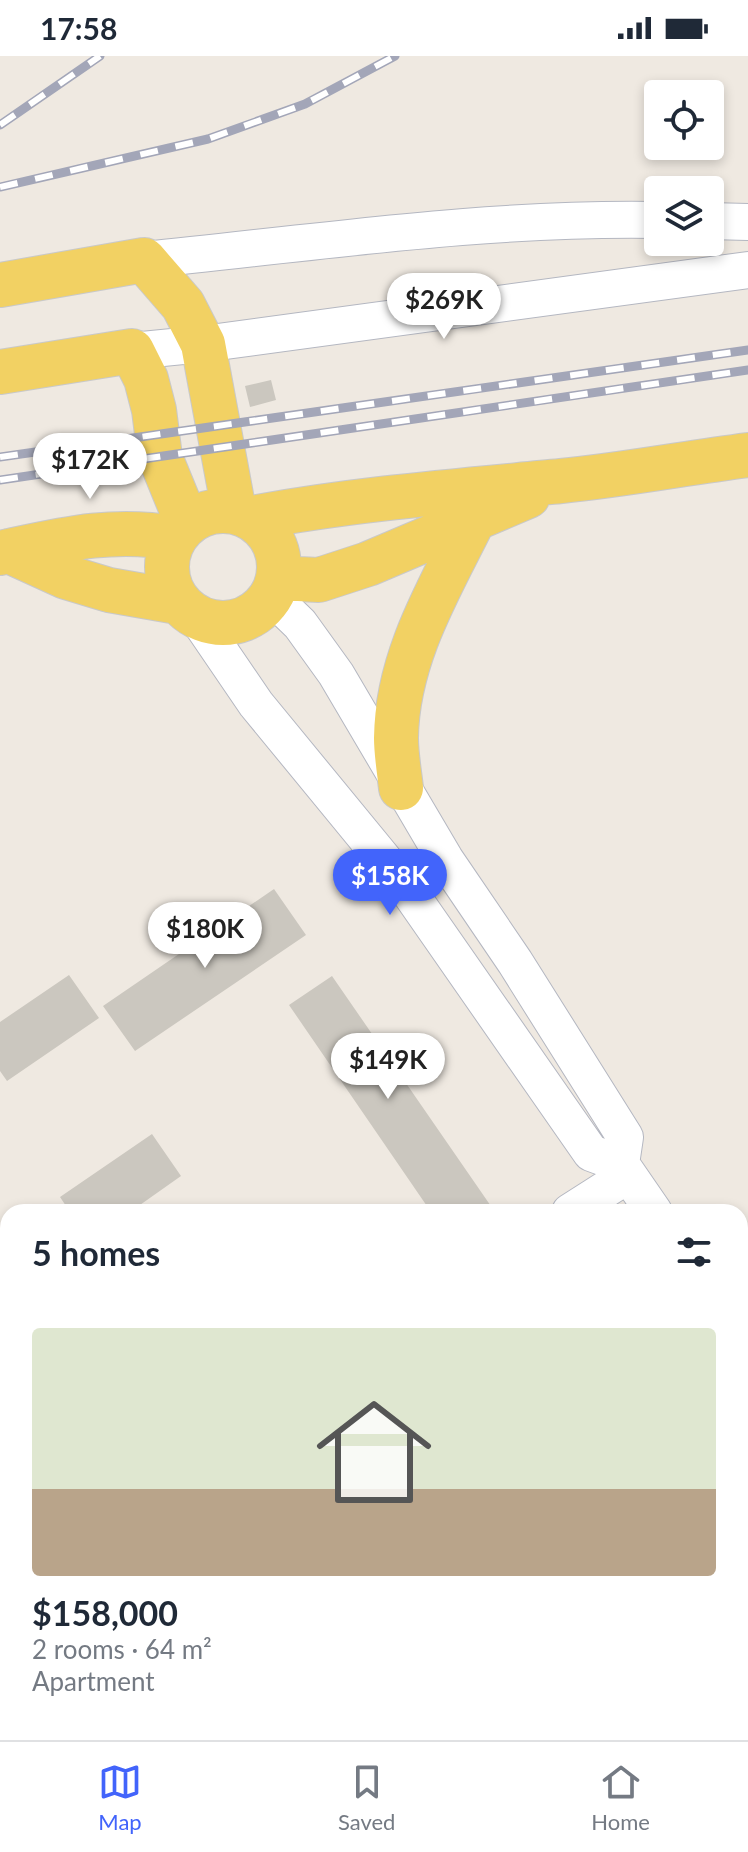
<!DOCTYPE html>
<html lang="en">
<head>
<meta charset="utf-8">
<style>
	body { margin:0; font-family:Lato,sans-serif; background:#f6f6f7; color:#1f2937; height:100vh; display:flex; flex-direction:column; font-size:30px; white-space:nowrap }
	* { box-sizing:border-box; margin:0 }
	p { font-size:26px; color:#747a83 }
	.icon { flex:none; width:44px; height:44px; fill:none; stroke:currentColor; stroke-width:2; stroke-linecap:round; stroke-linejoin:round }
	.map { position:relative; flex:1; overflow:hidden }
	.drawer { position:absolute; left:0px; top:1148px; width:748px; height:536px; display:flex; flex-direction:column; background:#fff; border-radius:24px 24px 0 0; box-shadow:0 4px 12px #0003 }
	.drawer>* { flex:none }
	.controls { position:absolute; left:644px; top:24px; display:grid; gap:16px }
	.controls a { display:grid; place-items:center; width:80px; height:80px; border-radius:8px; background:#fff; box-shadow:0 4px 12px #0003; font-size:40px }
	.price { position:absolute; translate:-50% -68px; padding:0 18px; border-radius:28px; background:#fff; color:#222; font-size:26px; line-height:52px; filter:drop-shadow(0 2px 4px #0008) }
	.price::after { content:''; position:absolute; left:50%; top:48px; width:24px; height:18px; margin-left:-12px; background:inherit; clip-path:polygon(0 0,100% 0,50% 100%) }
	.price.selected { background:#4264fb; color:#fff }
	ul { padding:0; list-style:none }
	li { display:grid; align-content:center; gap:16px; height:424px; padding:0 32px }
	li+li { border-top:2px solid #e0e1e3 }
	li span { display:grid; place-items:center; height:248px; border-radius:8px; color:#555 }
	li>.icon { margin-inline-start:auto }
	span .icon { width:144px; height:144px; fill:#fffc; stroke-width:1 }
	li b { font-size:34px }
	h2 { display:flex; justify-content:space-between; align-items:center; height:96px; padding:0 32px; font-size:34px }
	.status { display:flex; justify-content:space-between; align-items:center; height:56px; padding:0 40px; background:#fff; direction:ltr }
	.status svg { height:22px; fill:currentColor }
	.tabs { display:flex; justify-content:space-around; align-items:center; height:112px; border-top:2px solid #e0e1e3; background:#fff; font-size:22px; color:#747a83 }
	.tabs a { display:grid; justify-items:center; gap:4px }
	.tabs .selected { color:#4264fb }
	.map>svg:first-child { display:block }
	.building { fill:#cbc7bf }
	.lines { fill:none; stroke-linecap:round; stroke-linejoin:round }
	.minor-casing { stroke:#b4b7c1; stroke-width:38 }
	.major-casing { stroke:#c9c9c9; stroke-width:46 }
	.minor { stroke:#fff; stroke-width:36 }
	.major { stroke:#f2d163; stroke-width:44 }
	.rail-casing { stroke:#a3a6b8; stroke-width:9 }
	.rail { stroke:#fff; stroke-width:6; stroke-dasharray:18; stroke-linecap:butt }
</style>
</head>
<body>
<div class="status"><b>17:58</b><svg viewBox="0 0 49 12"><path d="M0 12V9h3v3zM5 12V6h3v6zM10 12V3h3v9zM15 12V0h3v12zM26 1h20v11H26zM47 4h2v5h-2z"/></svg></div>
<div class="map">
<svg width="748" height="1684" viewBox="0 0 748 1684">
	<rect width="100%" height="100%" fill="#efe9e1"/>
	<path class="building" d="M271,324L276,344L250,351L245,330Z
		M274,833L306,879L135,995L103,950Z
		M69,919L99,962L7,1025L0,1015V966Z
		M332,920L495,1156H431L289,949Z
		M152,1078L181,1120L130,1156H70L60,1141Z
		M0,1194L8,1205V1303L0,1291Z"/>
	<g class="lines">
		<g class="minor-casing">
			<path id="minor" d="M710,165L748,166
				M144,204C315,187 486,161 658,164
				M132,295L203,288L748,214
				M271,540L300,568L336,618L445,803L515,906L625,1081L621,1108
				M196,560L256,648L403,827L591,1097L621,1108
				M621,1108L654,1156
				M570,1156L628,1119
				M740,1280L748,1292
				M0,1534L8,1528
				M382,1676L386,1684"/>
		</g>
		<g class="major-casing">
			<path id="major" d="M0,229L144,204L183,249L203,288L234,455
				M0,316L132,295L146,323L154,354L160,401L187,467
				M167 511a56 56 0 1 1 112 0a56 56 0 1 1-112 0Z
				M252,462C354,443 457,435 561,425C623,419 686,407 748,399
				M9,495L66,521L109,534L178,546
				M0,497C61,484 111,471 174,482
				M278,522L319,524L368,508L528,440
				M401,732C399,715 396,698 396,682C397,602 439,533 474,463"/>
		</g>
		<use href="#minor" class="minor"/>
		<use href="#major" class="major"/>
		<g class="rail-casing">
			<path id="rail" d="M0,69L100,0
				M0,131L208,83L305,48L395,0
				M0,401L748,294
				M0,424L748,314"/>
		</g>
		<use href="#rail" class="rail"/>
	</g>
</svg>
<div class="controls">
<a><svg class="icon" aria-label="locate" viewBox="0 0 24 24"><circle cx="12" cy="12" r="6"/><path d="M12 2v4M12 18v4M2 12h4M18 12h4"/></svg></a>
<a><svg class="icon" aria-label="layers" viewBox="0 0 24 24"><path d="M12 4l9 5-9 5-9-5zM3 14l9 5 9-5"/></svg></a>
</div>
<b class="price" style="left:444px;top:285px">$269K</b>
<b class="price" style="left:90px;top:445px">$172K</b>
<b class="price selected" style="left:390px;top:861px">$158K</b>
<b class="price" style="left:205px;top:914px">$180K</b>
<b class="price" style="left:388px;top:1045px">$149K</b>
<section class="drawer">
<h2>5 homes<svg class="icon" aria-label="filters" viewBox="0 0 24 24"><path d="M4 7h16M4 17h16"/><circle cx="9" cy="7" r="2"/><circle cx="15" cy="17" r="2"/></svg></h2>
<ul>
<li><span style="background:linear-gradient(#dfe7d0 65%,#b9a48a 0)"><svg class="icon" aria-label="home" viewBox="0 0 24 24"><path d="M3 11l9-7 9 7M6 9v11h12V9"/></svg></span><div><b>$158,000</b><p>2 rooms · 64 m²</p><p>Apartment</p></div></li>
</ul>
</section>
</div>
<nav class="tabs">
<a class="selected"><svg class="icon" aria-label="map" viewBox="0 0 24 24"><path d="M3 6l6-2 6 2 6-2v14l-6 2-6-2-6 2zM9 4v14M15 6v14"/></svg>Map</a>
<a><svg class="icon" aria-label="saved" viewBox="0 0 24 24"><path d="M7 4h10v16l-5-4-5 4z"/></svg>Saved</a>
<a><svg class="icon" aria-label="home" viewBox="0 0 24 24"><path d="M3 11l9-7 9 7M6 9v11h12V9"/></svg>Home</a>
</nav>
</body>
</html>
